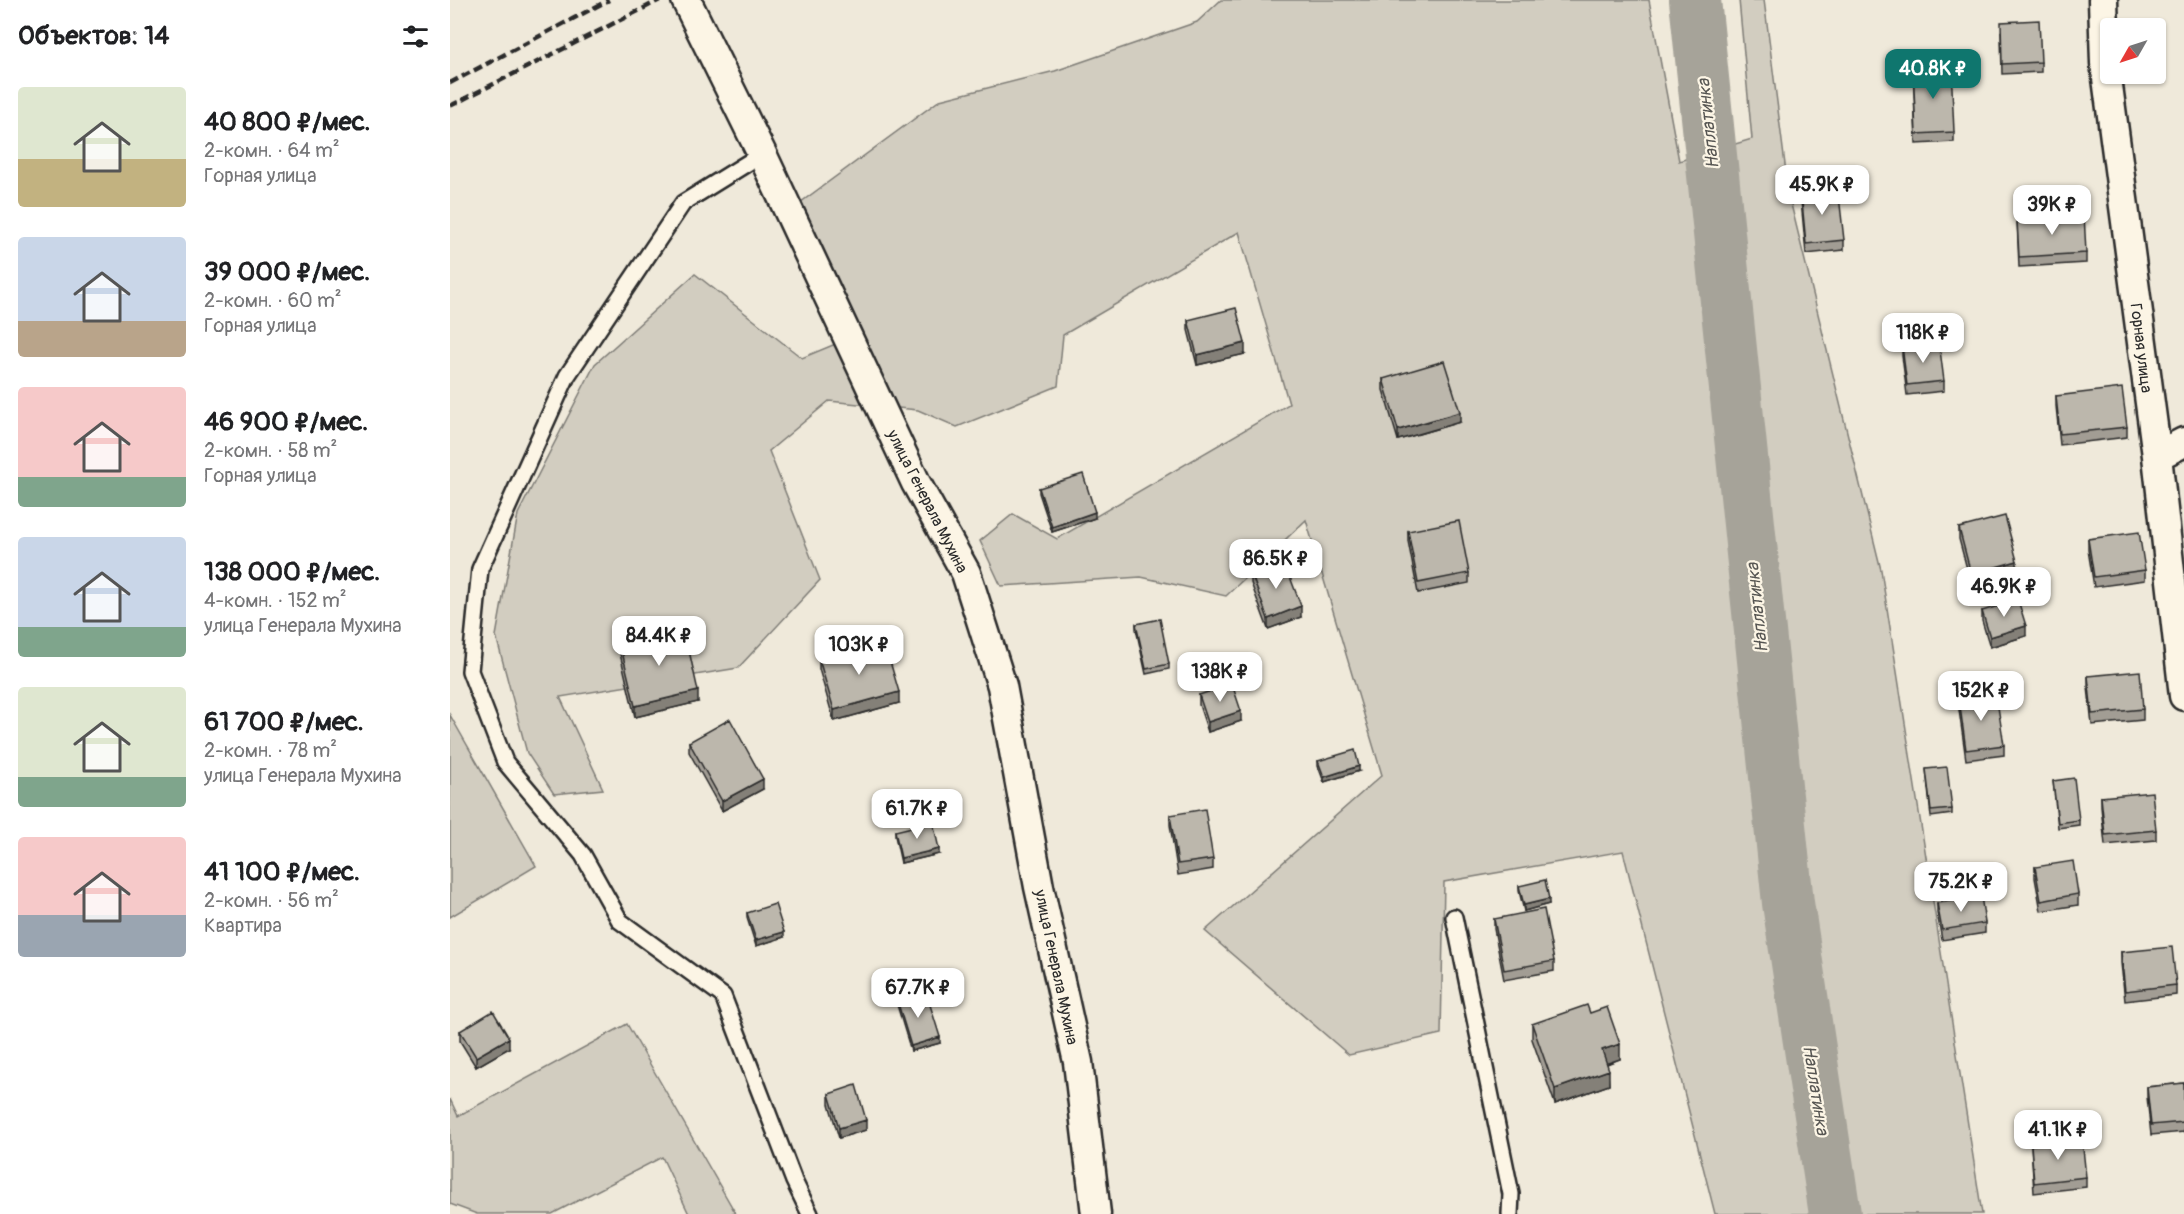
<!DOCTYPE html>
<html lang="ru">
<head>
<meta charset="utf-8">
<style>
	body { margin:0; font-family:Pangolin,sans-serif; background:#f2f2f2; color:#202124; height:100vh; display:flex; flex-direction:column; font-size:22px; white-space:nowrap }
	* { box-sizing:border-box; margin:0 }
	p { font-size:20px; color:#757577 }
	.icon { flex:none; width:33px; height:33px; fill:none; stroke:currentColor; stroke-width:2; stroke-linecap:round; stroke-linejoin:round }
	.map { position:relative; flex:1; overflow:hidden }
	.details { display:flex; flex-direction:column; background:#fff; width:450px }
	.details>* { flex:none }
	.needle { width:39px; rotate:231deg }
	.controls { position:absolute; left:1650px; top:18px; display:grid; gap:12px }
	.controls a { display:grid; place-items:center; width:66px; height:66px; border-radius:6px; background:#fff; box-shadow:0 2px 4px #0004; font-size:30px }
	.price { position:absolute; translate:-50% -51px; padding:0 14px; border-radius:12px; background:#fff; color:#222; font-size:20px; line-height:39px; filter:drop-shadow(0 2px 3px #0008) }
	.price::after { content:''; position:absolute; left:50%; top:36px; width:18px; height:14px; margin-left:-9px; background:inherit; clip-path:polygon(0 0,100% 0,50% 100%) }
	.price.current { background:#0f766e; color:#fff }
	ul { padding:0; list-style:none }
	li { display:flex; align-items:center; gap:18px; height:150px; padding:0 18px }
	li span { display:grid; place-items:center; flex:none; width:168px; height:120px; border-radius:6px; color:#555 }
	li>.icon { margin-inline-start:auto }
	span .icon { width:72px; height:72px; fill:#fffc; stroke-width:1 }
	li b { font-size:26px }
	h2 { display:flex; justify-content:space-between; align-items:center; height:72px; padding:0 18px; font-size:26px }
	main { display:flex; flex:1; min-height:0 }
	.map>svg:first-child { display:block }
	.green { fill:#d2cdc0; stroke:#7e7c76; stroke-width:1.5 }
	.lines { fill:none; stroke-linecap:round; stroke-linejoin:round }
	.river { stroke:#a6a399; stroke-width:52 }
	.service-casing { stroke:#2b2b2b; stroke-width:20 }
	.minor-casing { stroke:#2b2b2b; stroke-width:33 }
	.service { stroke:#fcf5e5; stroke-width:15 }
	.minor { stroke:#fcf5e5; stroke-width:28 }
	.rail { stroke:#2b2b2b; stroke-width:4.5; stroke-dasharray:9 4.5; stroke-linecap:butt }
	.wall { fill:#a29d94; stroke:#2b2b2b; stroke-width:1.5 }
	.shaded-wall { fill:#848078; stroke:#2b2b2b; stroke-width:1.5 }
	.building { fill:#bcb7ac; stroke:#2b2b2b; stroke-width:1.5 }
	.labels { text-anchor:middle; stroke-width:4.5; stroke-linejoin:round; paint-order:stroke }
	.street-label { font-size:16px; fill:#2b2b2b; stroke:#fcf5e5 }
	.water-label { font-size:18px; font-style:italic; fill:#565552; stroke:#fcf5e5 }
</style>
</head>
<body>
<main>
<section class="details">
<h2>Объектов: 14<svg class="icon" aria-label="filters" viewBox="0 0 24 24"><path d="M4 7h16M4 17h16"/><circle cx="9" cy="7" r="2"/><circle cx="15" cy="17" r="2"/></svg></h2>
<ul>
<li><span style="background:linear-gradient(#dfe7d0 60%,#c2b280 0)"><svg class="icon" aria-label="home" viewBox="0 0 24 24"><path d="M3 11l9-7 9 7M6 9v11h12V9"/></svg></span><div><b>40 800 ₽/мес.</b><p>2-комн. · 64 m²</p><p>Горная улица</p></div></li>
<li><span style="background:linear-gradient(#c9d6e8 70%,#b9a48a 0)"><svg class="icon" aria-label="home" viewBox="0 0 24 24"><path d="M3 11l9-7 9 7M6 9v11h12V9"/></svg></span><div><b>39 000 ₽/мес.</b><p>2-комн. · 60 m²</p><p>Горная улица</p></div></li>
<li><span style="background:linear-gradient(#f6c9c9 75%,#7fa58c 0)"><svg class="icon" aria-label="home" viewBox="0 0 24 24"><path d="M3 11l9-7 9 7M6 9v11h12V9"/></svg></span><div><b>46 900 ₽/мес.</b><p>2-комн. · 58 m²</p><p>Горная улица</p></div></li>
<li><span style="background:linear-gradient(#c9d6e8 75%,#7fa58c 0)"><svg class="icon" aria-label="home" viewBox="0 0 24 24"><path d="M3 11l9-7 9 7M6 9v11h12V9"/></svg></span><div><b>138 000 ₽/мес.</b><p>4-комн. · 152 m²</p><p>улица Генерала Мухина</p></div></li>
<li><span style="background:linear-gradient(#dfe7d0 75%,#7fa58c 0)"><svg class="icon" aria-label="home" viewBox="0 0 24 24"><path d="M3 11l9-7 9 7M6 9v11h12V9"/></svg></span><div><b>61 700 ₽/мес.</b><p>2-комн. · 78 m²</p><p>улица Генерала Мухина</p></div></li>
<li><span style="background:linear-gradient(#f6c9c9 65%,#9aa5b1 0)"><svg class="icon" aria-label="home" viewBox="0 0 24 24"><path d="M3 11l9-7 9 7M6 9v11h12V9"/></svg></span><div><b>41 100 ₽/мес.</b><p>2-комн. · 56 m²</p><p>Квартира</p></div></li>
</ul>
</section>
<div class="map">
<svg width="1734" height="1214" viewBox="0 0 1734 1214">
	<rect width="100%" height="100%" fill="#efe9da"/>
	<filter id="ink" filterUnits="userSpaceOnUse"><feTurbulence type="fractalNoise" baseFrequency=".0167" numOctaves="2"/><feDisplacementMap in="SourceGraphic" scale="12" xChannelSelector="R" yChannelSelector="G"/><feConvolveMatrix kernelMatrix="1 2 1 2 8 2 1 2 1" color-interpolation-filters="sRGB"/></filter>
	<g filter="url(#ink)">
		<path class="green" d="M771,0H1199L1229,161L1302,139L1289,0H1314L1339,196L1431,570L1532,1214H1265L1173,851L994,882L991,1034L899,1055L755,931L932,775L856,520L776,596L691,577L551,586L530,541L563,514L607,539L839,404L789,232L613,335L608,386L507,427L468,410L379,401L319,451L370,580L288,668L110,697L153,789L104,794L77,753L46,636L68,514L145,364L245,274L352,358L412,333L382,273L343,208L490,100L605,71L747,22Z
			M0,715L86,866L0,917Z
			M177,1024L286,1214H239L212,1157L102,1214H27L0,1204V1099L8,1116Z"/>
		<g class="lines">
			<path class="river" d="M1245,0L1338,903L1385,1214"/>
			<g class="service-casing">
				<path id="service" d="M312,154L233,203L117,376L30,569L20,671L55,762L133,855L170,921L273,996L344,1181L360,1214
					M1004,917L1061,1194L1060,1214"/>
			</g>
			<g class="minor-casing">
				<path id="minor" d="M236,0L312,154L466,483L516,573L552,686L589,887L628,1062L646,1214
					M1653,0L1655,63L1707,456L1734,696
					M1707,456L1734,442"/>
			</g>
			<use href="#service" class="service"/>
			<use href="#minor" class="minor"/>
			<path class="rail" d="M0,83L159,0
				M0,106L210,0"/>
		</g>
		<path class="wall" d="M1551,32L1591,62V72L1552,74Z
			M1463,67L1504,132V142L1466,144Z
			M1351,191L1394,240V250L1356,254L1351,201Z
			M1567,219L1636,253V263L1569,267Z
			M738,320L795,354L747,365L738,330Z
			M1452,346L1494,381V391L1457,395L1452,356Z
			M933,379L1010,422L948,440L933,390Z
			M1606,396L1677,427V437L1610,445L1606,406Z
			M589,488L645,518L602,532L589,493Z
			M1509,528L1567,572L1521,584L1509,539Z
			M958,531L1019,573V583L968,593L958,541Z
			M1638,539L1695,570V580L1644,587L1638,550Z
			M801,573L851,617L818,629L801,583Z
			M1532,611L1576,636L1540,647L1532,621Z
			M686,624L719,664V669L696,674L686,629Z
			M170,643L248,702L185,717L170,654Z
			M369,659L449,703L384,721L369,669Z
			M1638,676L1693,709V720L1642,725L1638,687Z
			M749,695L791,721L758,732L749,705Z
			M1509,699L1554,745V755L1516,760L1509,710Z
			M239,742L313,789L272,811L239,752Z
			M868,761L909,771L874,782L868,766Z
			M1476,769L1502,809V814L1481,817Z
			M1603,781L1629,820V825L1608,828Z
			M1651,797L1706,830V840L1655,845L1651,807Z
			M720,815L763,859V869L728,875L720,825Z
			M445,831L489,854L451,863L445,836Z
			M1585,867L1628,894V905L1591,911L1585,878Z
			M1069,886L1099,904L1074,911L1069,891Z
			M1487,903L1535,923V933L1492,940L1487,913Z
			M297,913L334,937L306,946L297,918Z
			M1044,919L1104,961V971L1054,980L1044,929Z
			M1671,952L1726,985V995L1675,1001L1671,963Z
			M447,1000L490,1043L461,1051L447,1005Z
			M1140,1013L1170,1059L1157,1064L1159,1085L1105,1104L1082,1039V1024Z
			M10,1031L59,1048L26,1067L10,1041Z
			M1734,1083V1132L1701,1135L1697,1097V1087Z
			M379,1094L416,1130L389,1138L379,1104Z
			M1581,1145L1636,1177V1187L1584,1193Z"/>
		<path class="shaded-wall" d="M795,343V354L747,365V355Z
			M1010,412V422L948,440V430Z
			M645,512V518L602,532V527Z
			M1567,561V572L1521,584V574Z
			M851,606V617L818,629V619Z
			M1576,626V636L1540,647V637Z
			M248,691V702L185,717V706Z
			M449,692V703L384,721V710Z
			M791,711V721L758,732V722Z
			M909,766V771L874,782V777Z
			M313,779V789L272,811V801Z
			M489,849V854L451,863V858Z
			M1099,899V904L1074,911V905Z
			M334,932V937L306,946V940Z
			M490,1037V1043L461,1051V1046Z
			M59,1038V1048L26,1067V1057Z
			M1170,1044V1059L1152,1065V1050Z
			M1159,1070V1085L1105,1104V1089Z
			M416,1120V1130L389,1138V1128Z"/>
		<path class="building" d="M1589,20L1591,62L1552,64L1551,22Z
			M1501,66L1504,132L1466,134L1463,67Z
			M1388,187L1394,240L1356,244L1351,191Z
			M1634,214L1636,253L1569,257L1567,219Z
			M786,308L795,343L747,355L738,320Z
			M1489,342L1494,381L1457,385L1452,346Z
			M994,361L1010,412L948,430L933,379Z
			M1672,388L1677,427L1610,434L1606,396Z
			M633,474L645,512L602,527L589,488Z
			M1555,516L1567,561L1521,574L1509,528Z
			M1009,521L1019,573L968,583L958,531Z
			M1689,532L1695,570L1644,577L1638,539Z
			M834,561L851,606L818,619L801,573Z
			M1568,600L1576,626L1540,637L1532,611Z
			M710,619L719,664L696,669L686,624Z
			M234,628L248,691L185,706L170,643Z
			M434,641L449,692L384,710L369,659Z
			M1690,671L1693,709L1642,714L1638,676Z
			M782,684L791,711L758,722L749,695Z
			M1546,694L1554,745L1516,750L1509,699Z
			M280,719L313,779L272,801L239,742Z
			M905,750L909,766L874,777L868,761Z
			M1497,767L1502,809L1481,811L1476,769Z
			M1624,778L1629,820L1608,823L1603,781Z
			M1702,792L1706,830L1655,835L1651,797Z
			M755,809L763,859L728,864L720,815Z
			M483,822L489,849L451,858L445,831Z
			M1623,861L1628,894L1591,901L1585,867Z
			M1095,880L1099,899L1074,905L1069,886Z
			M1531,896L1535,923L1492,930L1487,903Z
			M325,904L334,932L306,940L297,913Z
			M1094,909L1104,961L1054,970L1044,919Z
			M1722,947L1726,985L1675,991L1671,952Z
			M476,992L490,1037L461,1046L447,1000Z
			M1137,1005L1140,1013L1157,1007L1170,1044L1152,1050L1159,1070L1105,1089L1082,1024Z
			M43,1011L59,1038L26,1057L10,1031Z
			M1734,1083V1122L1701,1125L1697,1087Z
			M406,1085L416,1120L389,1128L379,1094Z
			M1632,1139L1636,1177L1584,1183L1581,1145Z"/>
	</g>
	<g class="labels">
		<g class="street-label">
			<text transform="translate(1692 348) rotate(83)" y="6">Горная улица</text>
			<text transform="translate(478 501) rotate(63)" y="6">улица Генерала Мухина</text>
			<text transform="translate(607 967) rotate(78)" y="6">улица Генерала Мухина</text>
		</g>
		<g class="water-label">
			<text transform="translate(1258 124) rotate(-96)" y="6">Наплатинка</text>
			<text transform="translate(1307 608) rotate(-96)" y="6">Наплатинка</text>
			<text transform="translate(1366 1090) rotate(81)" y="6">Наплатинка</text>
		</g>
	</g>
</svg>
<div class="controls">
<a><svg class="needle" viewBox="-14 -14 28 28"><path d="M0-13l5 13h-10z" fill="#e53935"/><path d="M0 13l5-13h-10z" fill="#757577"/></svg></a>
</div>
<b class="price current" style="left:1483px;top:100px">40.8K ₽</b>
<b class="price" style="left:1372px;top:216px">45.9K ₽</b>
<b class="price" style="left:1602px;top:236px">39K ₽</b>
<b class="price" style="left:1473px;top:364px">118K ₽</b>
<b class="price" style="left:826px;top:590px">86.5K ₽</b>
<b class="price" style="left:1554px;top:618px">46.9K ₽</b>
<b class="price" style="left:209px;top:667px">84.4K ₽</b>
<b class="price" style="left:409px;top:676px">103K ₽</b>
<b class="price" style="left:770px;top:703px">138K ₽</b>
<b class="price" style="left:1531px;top:722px">152K ₽</b>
<b class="price" style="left:467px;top:840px">61.7K ₽</b>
<b class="price" style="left:1511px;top:913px">75.2K ₽</b>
<b class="price" style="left:468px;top:1019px">67.7K ₽</b>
<b class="price" style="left:1608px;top:1161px">41.1K ₽</b>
</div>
</main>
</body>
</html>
